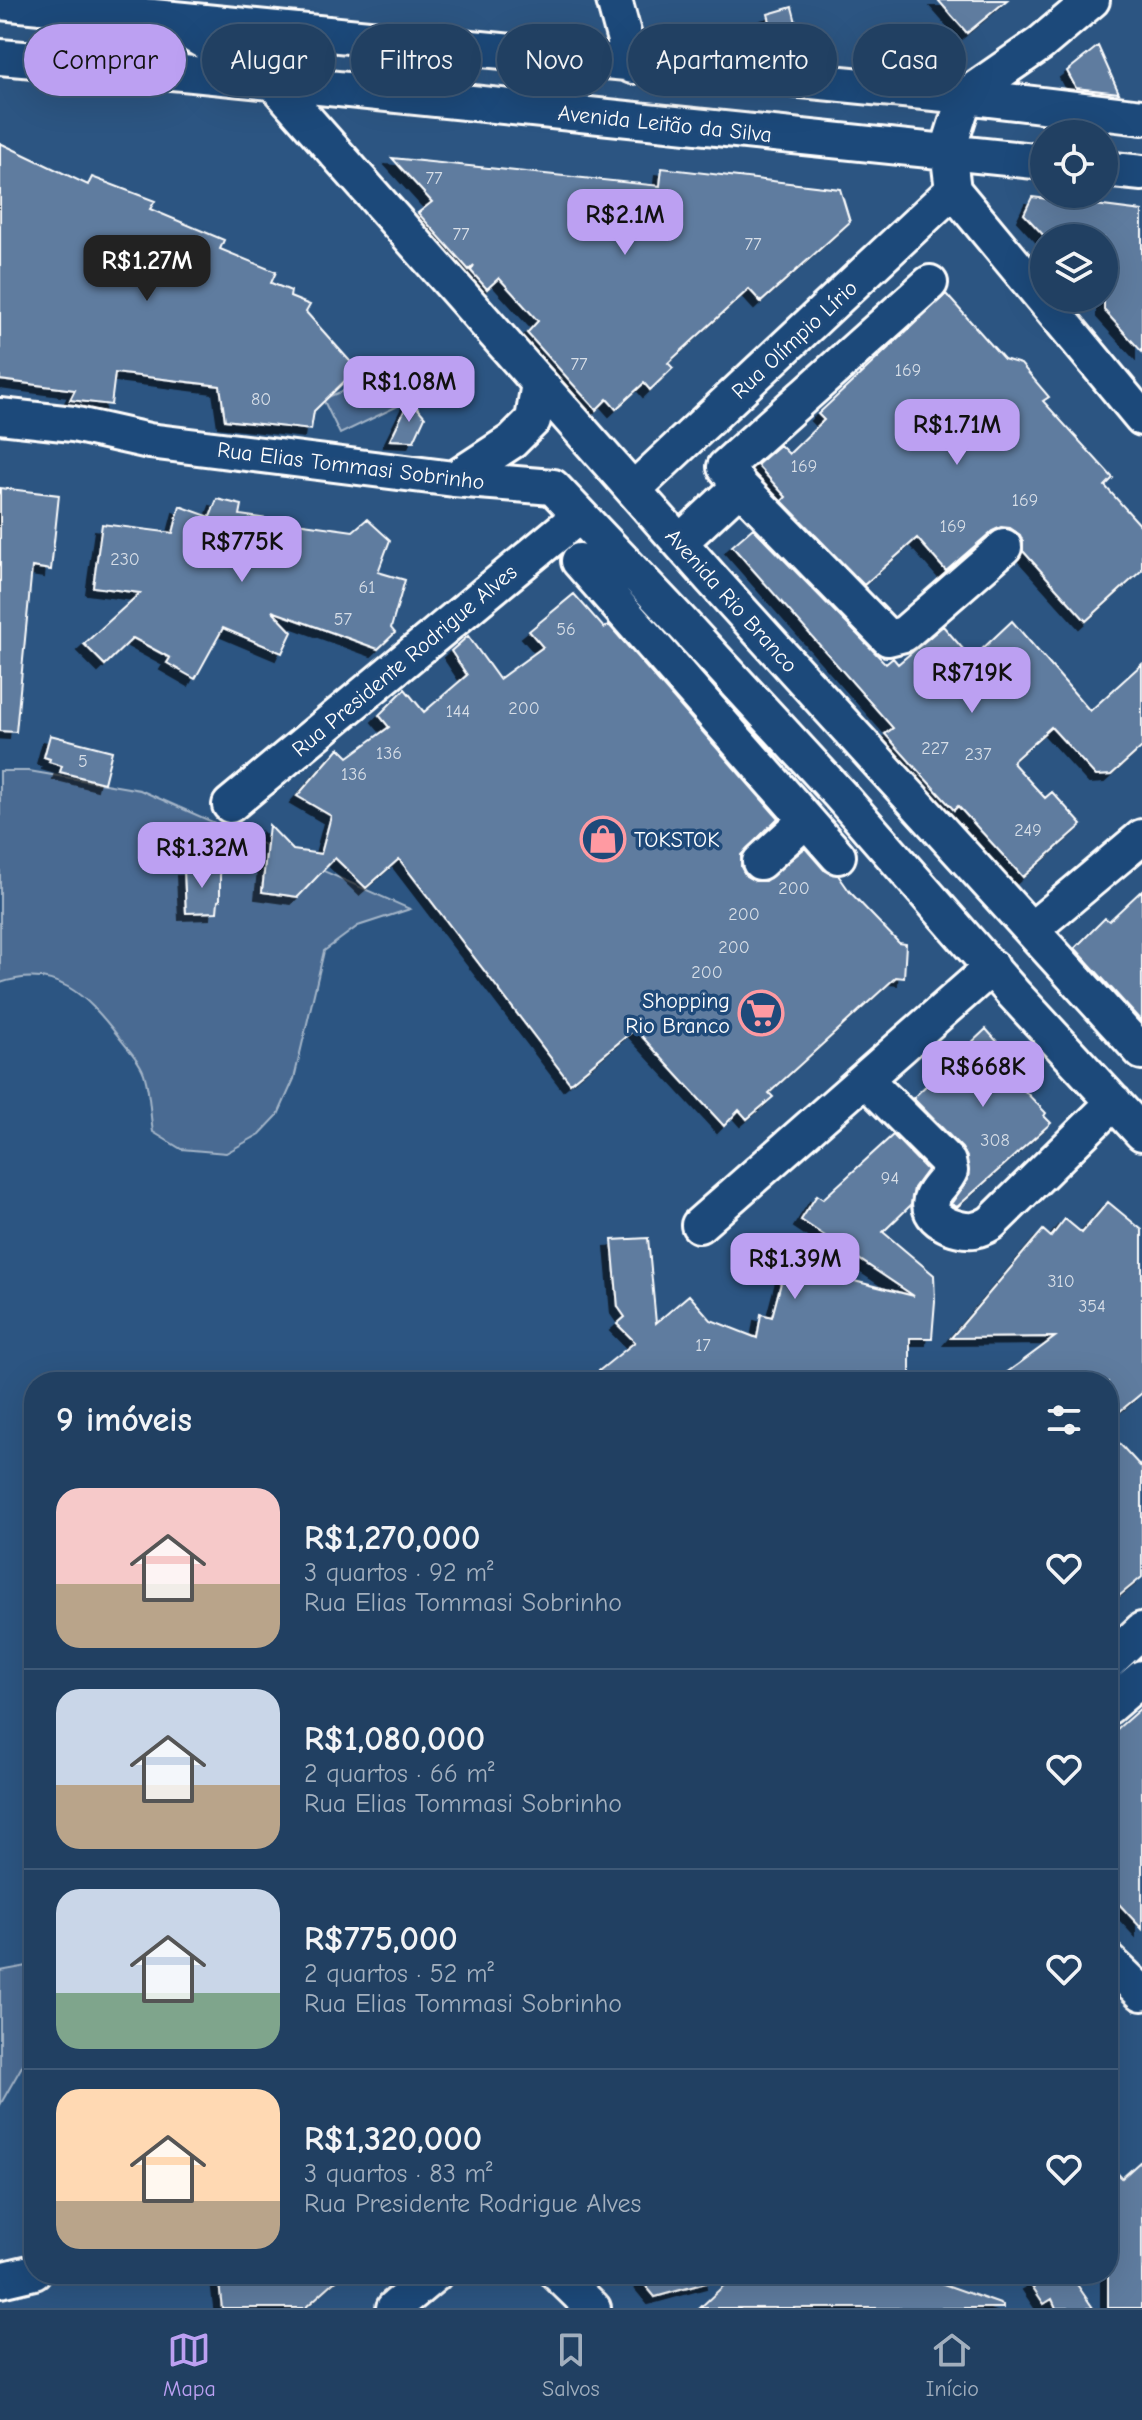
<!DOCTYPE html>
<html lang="pt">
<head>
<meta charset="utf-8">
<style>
	body { margin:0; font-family:"Comic Neue",sans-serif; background:#2d4b6b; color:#f1f3f6; height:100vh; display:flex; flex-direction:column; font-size:30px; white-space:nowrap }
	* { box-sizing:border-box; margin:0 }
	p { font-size:26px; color:#a2afbe }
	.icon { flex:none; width:44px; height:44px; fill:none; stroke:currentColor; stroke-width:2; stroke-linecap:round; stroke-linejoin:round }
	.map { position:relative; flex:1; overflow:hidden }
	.details { position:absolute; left:24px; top:1372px; width:1094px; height:912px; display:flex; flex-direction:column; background:#214062; border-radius:32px; box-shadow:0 8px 32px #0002,0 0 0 2px #3e5977 }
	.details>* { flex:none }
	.top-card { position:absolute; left:24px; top:24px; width:1094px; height:72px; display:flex; gap:16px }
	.controls { position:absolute; left:1030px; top:120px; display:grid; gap:16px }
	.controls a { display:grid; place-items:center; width:88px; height:88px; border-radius:50%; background:#214062; box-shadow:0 8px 32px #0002,0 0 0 2px #3e5977; font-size:40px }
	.price { position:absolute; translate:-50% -68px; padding:0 18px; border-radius:16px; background:#bca0f2; color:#111; font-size:26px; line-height:52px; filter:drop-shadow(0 2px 4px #0008) }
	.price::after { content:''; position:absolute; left:50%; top:48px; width:24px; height:18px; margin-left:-12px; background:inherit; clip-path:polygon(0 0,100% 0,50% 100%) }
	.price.current { background:#222; color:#fff }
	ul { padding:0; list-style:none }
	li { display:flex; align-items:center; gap:24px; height:200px; padding:0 32px }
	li+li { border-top:2px solid #3e5977 }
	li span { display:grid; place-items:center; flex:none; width:224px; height:160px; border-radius:24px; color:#555 }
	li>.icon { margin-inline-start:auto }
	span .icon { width:96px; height:96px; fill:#fffc; stroke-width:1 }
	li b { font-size:34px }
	h2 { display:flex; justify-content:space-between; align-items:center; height:96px; padding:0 32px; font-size:34px }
	.chip { padding:0 28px; border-radius:36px; background:#214062; box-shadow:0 8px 32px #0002,0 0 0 2px #3e5977; font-size:28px; line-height:72px }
	.chip.current { background:#bca0f2; color:#111 }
	.dock { display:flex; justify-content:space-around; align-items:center; height:112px; border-top:2px solid #3e5977; background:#214062; font-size:22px; color:#a2afbe }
	.dock a { display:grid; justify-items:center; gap:4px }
	.dock .current { color:#bca0f2 }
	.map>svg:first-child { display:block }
	.green { fill:#486b92; stroke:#a4b5c8; stroke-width:2 }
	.building { fill:#5e7c9f; stroke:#fff; stroke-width:2; filter:url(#shadow) }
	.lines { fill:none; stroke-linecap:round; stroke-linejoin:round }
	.minor-casing { stroke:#fff; stroke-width:40 }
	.path { stroke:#fff; stroke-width:5; stroke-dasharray:2 6; stroke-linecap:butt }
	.minor { stroke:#1f4a7a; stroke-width:34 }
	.labels { text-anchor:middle; stroke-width:7; stroke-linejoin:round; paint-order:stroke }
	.number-label { font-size:18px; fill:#d7dee7 }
	.street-label { font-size:22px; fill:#fff; stroke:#1f4a7a }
	.poi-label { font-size:22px; fill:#fff; stroke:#1f4a7a; text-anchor:start }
</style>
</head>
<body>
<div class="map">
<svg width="1142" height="2308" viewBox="0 0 1142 2308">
	<defs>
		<filter id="shadow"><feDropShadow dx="-7" dy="7" stdDeviation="0" flood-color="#0009"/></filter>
	</defs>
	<rect width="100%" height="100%" fill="#2c5582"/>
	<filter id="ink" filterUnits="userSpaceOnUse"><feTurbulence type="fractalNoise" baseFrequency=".0125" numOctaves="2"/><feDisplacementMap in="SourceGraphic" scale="16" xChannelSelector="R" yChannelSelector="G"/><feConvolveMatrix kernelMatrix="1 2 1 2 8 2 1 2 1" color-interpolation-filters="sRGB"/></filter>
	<g filter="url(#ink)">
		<path class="green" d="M384,374L400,405L340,434L323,399Z
			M0,771H29L140,790L410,909L358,926L324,951L294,1079L278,1115L260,1134L226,1153L181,1149L153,1132C150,1115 150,1094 145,1077C142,1063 127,1048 118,1036C86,995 56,964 0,983Z
			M27,1966L34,1971V2045L0,2105V1971Z"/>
		<path class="building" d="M938,0H1007L967,33Z
			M792,7L801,42L777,48L768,14Z
			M1098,46L1119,93L1076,88L1067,71Z
			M0,143L88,185L92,177L155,201L150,209L224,240L220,249L276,272L271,283L291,291L290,297L310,305L306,312L357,369L314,411L311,430L225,420L220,386L115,373L111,405L70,400L75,390L0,380Z
			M392,158L660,186L662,168L840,189L850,222L761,302L749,289L668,363L673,368L650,390L644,383L616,409L607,399L596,410L527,333L538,321L499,278L487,289L471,271L474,265L469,270L418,213L432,202Z
			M1032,197L1142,211V352L1104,310V238H1046L1024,214Z
			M946,294L1004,359L1021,364L1049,397L1043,401L1113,478L1105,486L1142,527V570L1086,621L1023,551V542L1020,535L1010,528L1001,527L992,531L946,571L917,538L864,585L782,501L786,497L757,465L780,445L789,454L824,420L818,414Z
			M410,399L425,417L414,441L390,440Z
			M0,488L59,495L51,570L32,567L16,732L0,731Z
			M217,499L242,505L240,515L353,531L367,519L390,540L378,572L405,580L391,628L395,633L378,649L272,611L292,632L282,653L223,628L195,679L167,663L170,658L133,638L105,665L84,644L140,593L93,587L102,524L173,533L180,506L210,517Z
			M753,528L886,664L893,658L898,664L943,626L970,657L976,652L978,653L1012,621L1090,711L1142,664V747L1111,775L1096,776L1051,727L1012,762L1045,798L1052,792L1082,825L1023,877L958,806L954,810L920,773L885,734L893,728L732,546Z
			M574,594L604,628L609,625L778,818L741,855V867L746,876L755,881H765L805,848L824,870L838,875L850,892L899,943L906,944L904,978L896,977L769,1093L773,1097L747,1119L739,1110L724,1126L635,1029L570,1083L399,859L366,888L335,858L298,897L262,892L269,825L293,850L321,854L331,816L297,796L339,748L348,757L389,727L379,715L405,689L424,712L467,675L451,651L468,636L499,679L543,647L529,631Z
			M50,735L112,751L104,783L60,772L62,766L49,762L50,759L44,757Z
			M220,868V900L218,901L217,912L186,913L184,869Z
			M1142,890V1022L1075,948L1105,918L1109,921Z
			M986,1029L1027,1076L1018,1084L1046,1113L1044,1116L1051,1123L957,1207L951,1204L968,1180L967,1157L962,1148L913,1098Z
			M893,1135L927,1170L914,1188L911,1205L883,1232L934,1275L935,1301L932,1338H910V1382H895L857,1373L855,1382H797L757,1372L758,1380L741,1376L742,1382H585L635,1342L617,1324L625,1317L618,1307L612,1240L648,1238L656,1323L689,1295L711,1320L757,1338L761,1314L772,1317L786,1264L914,1296L801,1220L817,1195L823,1199Z
			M1108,1202L1142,1230V1393L1108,1421V1382H994L1055,1337L951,1338L1043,1230L1051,1237L1065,1219L1082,1233Z
			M1108,1431L1142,1468V1577L1108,1605Z
			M1142,1707V1929L1108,1892V1737Z
			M1142,2160V2308H1108V2163L1122,2178Z
			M218,2274H343L305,2308H222Z
			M636,2274H712L713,2281L655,2297Z
			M736,2274H915L1003,2305V2308H700Z
			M1039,2274H1090L1076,2283L1093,2308H1056L1052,2299L1044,2304L1030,2283L1040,2277Z"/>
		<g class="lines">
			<g class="minor-casing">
				<path id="minor" d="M614,0L632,66
					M1092,0L1040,44L965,96L948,150L953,190L1142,418
					M0,2L965,96L1142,117
					M166,19L274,83L711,578L1142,1052
					M0,57L183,73L1044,162
					M1104,169L1142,173
					M930,283L725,467L740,486L888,638L904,634L1004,547
					M0,416L73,424L149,441L454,479L553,487L680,621L840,795L1013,993L1142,1133
					M454,479L512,441L533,420L539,383
					M634,489L953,190
					M681,541L740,486
					M579,561L838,856
					M230,805L579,516
					M760,862L805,821
					M1031,930L1142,837
					M865,1079L948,1162L950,1171C946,1181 936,1188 932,1197C922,1219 957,1232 974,1230C979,1229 986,1226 991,1223L1114,1102
					M699,1225L992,967
					M1108,1662L1142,1630
					M1108,1707L1142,1678
					M1108,1960L1142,1993
					M558,2274L593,2308
					M0,2280L34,2272
					M394,2308L435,2274"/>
			</g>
			<path class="path" d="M210,864L216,858V853L211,847L220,839L227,847L232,836"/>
			<use href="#minor" class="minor"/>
		</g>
	</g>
	<defs>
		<g id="shop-ring" transform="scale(2.3)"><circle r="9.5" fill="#1f4a7a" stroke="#ff9aa2" stroke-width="1.5"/><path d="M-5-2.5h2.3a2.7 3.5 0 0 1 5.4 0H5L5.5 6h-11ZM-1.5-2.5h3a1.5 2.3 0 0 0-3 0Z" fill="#ff9aa2"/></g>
		<g id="supermarket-ring" transform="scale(2.3)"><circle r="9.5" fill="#1f4a7a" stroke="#ff9aa2" stroke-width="1.5"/><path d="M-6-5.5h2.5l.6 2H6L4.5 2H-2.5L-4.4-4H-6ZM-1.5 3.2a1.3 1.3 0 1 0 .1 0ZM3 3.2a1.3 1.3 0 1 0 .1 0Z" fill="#ff9aa2"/></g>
	</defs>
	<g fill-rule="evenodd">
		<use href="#shop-ring" x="603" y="839"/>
		<use href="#supermarket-ring" x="761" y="1013"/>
	</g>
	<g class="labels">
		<g class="number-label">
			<text x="434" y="184">77</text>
			<text x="461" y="240">77</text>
			<text x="753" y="250">77</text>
			<text x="579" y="370">77</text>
			<text x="908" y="376">169</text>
			<text x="261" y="405">80</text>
			<text x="804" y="472">169</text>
			<text x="1025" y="506">169</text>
			<text x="953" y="532">169</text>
			<text x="125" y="565">230</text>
			<text x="367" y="593">61</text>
			<text x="343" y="625">57</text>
			<text x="566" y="635">56</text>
			<text x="524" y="714">200</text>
			<text x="458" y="717">144</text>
			<text x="935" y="754">227</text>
			<text x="389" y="759">136</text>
			<text x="978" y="760">237</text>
			<text x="83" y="767">5</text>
			<text x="354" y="780">136</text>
			<text x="1028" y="836">249</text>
			<text x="794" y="894">200</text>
			<text x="744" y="920">200</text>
			<text x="734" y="953">200</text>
			<text x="707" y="978">200</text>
			<text x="995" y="1146">308</text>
			<text x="890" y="1184">94</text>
			<text x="1061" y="1287">310</text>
			<text x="1092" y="1312">354</text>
			<text x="703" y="1351">17</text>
		</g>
		<g class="street-label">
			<text transform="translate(665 123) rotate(6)" y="8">Avenida Leitão da Silva</text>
			<text transform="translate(794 339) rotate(-43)" y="8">Rua Olímpio Lírio</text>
			<text transform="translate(351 465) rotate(7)" y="8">Rua Elias Tommasi Sobrinho</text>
			<text transform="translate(732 600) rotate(48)" y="8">Avenida Rio Branco</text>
			<text transform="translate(404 660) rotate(-40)" y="8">Rua Presidente Rodrigue Alves</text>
		</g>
		<g class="poi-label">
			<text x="634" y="847">TOKSTOK</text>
			<text x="730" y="1008" text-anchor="end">Shopping<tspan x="730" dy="25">Rio Branco</tspan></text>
		</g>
	</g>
</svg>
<div class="controls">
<a><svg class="icon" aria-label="locate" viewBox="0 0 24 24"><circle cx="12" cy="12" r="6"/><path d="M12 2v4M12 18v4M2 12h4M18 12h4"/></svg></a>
<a><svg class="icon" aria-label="layers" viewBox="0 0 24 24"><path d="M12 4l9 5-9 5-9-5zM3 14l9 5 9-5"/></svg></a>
</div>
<b class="price" style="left:625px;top:257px">R$2.1M</b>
<b class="price current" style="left:147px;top:303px">R$1.27M</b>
<b class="price" style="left:409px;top:424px">R$1.08M</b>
<b class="price" style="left:957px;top:467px">R$1.71M</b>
<b class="price" style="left:242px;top:584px">R$775K</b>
<b class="price" style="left:972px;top:715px">R$719K</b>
<b class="price" style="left:202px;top:890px">R$1.32M</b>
<b class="price" style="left:983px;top:1109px">R$668K</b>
<b class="price" style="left:795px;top:1301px">R$1.39M</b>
<div class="top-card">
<a class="chip current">Comprar</a>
<a class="chip">Alugar</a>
<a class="chip">Filtros</a>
<a class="chip">Novo</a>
<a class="chip">Apartamento</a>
<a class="chip">Casa</a>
</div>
<section class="details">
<h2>9 imóveis<svg class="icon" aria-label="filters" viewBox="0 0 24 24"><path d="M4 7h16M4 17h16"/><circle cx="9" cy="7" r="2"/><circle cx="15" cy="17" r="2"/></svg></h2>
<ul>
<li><span style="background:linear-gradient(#f6c9c9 60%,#b9a48a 0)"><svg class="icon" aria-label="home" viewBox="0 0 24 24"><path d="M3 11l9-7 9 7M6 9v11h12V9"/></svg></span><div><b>R$1,270,000</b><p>3 quartos · 92 m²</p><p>Rua Elias Tommasi Sobrinho</p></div><svg class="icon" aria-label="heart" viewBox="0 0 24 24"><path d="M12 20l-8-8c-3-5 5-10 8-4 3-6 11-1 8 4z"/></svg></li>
<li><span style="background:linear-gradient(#c9d6e8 60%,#b9a48a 0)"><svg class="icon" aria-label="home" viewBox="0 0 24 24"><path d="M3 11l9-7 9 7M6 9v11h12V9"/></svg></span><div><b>R$1,080,000</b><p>2 quartos · 66 m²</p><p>Rua Elias Tommasi Sobrinho</p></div><svg class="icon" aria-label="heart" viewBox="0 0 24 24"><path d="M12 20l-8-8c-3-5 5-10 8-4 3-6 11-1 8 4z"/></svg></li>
<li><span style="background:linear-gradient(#c9d6e8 65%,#7fa58c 0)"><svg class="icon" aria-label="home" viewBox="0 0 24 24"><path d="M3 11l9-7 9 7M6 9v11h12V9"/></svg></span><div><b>R$775,000</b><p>2 quartos · 52 m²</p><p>Rua Elias Tommasi Sobrinho</p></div><svg class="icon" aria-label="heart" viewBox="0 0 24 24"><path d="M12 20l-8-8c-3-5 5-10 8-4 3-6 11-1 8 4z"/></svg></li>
<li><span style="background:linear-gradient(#ffd9b3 70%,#b9a48a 0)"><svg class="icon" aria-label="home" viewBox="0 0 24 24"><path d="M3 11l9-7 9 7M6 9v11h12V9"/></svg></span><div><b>R$1,320,000</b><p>3 quartos · 83 m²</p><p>Rua Presidente Rodrigue Alves</p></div><svg class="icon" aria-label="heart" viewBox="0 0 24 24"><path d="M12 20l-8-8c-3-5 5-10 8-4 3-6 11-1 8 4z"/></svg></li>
</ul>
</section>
</div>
<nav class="dock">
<a class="current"><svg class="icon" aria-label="map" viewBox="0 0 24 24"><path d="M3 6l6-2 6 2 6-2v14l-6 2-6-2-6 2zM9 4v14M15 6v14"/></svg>Mapa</a>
<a><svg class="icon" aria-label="saved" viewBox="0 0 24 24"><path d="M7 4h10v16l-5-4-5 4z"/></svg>Salvos</a>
<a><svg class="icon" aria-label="home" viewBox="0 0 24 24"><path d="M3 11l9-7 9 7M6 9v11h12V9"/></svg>Início</a>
</nav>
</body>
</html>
